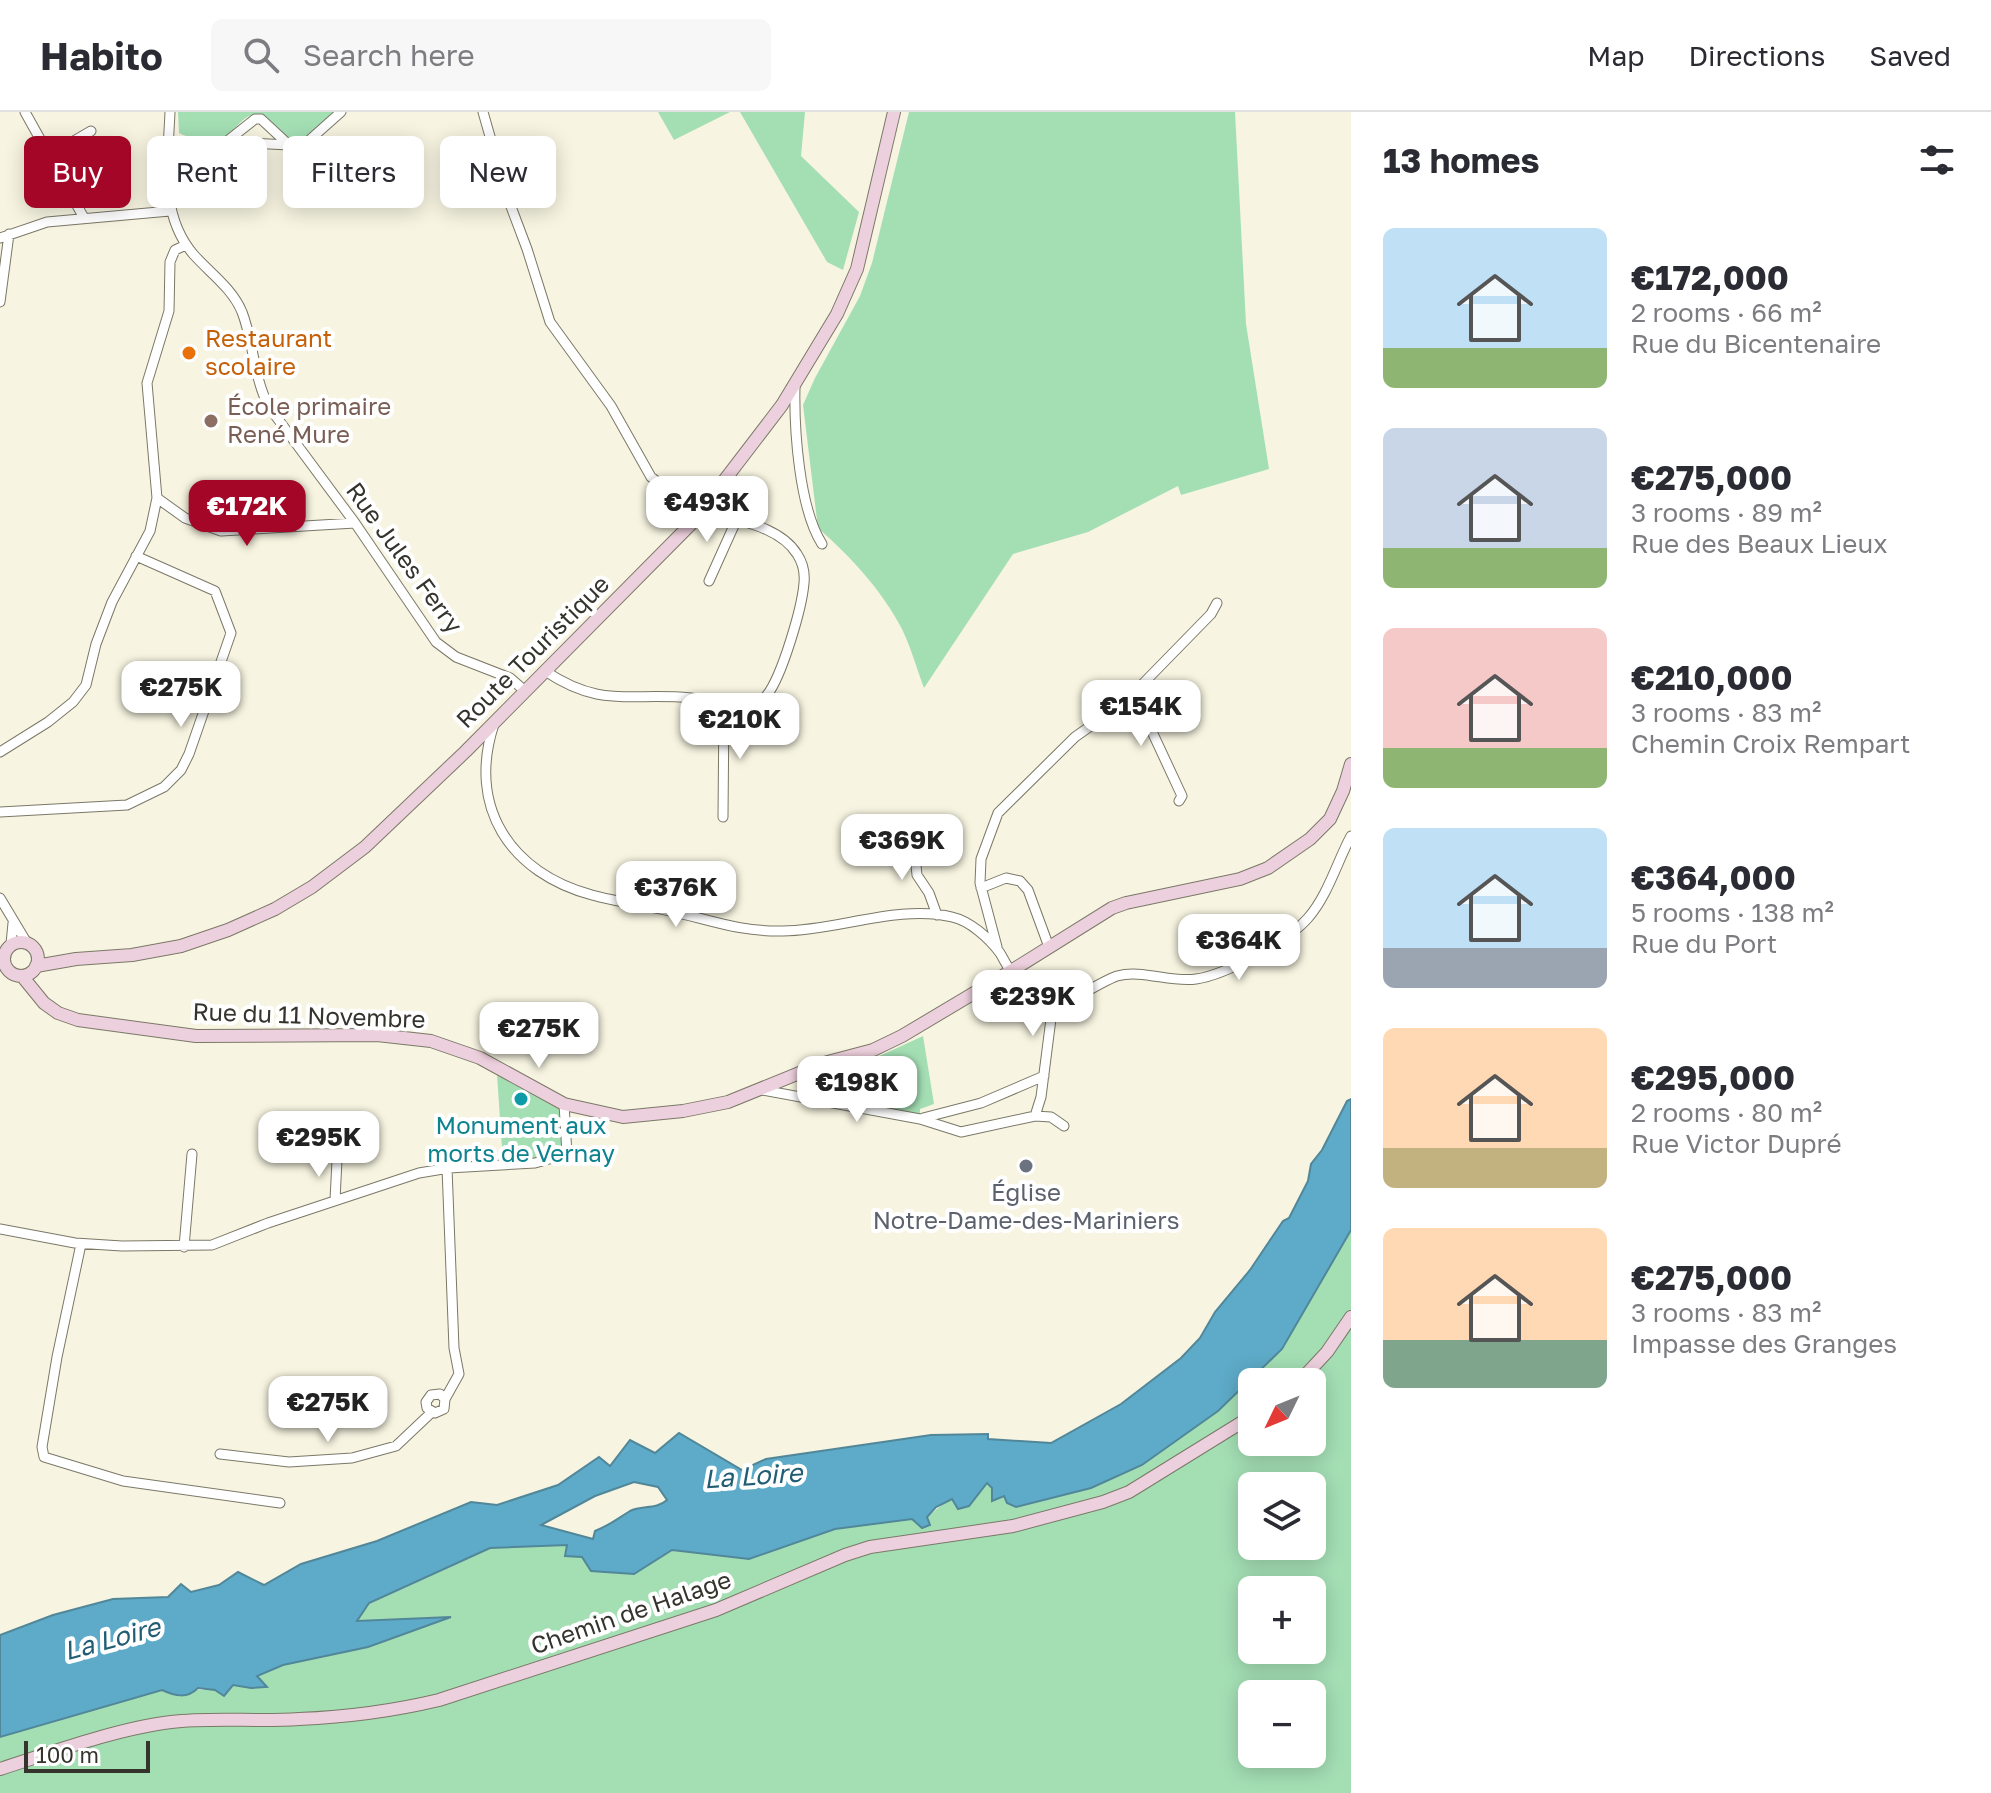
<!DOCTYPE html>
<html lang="en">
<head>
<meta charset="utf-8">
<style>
	body { margin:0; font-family:"Golos Text",sans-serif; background:#f7f7f7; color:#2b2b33; height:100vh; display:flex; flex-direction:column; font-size:30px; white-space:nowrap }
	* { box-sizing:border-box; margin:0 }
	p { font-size:26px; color:#7c7c81 }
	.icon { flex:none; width:44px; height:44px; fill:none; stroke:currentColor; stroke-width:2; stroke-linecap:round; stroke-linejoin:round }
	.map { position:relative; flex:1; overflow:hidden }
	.drawer { display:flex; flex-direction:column; background:#fff; width:640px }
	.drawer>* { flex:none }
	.banner { position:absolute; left:24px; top:24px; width:760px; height:72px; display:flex; gap:16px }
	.needle { width:52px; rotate:227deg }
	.buttons { position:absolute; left:1238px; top:1256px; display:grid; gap:16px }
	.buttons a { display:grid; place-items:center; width:88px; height:88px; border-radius:12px; background:#fff; box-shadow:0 4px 20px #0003; font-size:40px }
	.scale { position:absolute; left:24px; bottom:20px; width:126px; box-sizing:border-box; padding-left:8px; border:4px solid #34332c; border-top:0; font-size:22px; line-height:28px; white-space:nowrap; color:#34332c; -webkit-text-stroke:6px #fff; paint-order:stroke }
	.price { position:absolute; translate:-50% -68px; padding:0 18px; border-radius:16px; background:#fff; color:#222; font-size:26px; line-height:52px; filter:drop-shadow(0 2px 4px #0008) }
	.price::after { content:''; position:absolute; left:50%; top:48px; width:24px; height:18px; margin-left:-12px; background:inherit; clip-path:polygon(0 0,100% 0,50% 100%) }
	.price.on { background:#a30626; color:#fff }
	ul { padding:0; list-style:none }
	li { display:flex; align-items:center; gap:24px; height:200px; padding:0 32px }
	li span { display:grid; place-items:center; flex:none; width:224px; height:160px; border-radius:12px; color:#555 }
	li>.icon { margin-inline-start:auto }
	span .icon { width:96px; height:96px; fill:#fffc; stroke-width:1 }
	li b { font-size:34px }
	h2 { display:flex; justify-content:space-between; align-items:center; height:96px; padding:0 32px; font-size:34px }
	.pill { padding:0 28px; border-radius:12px; background:#fff; box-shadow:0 4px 20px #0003; font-size:28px; line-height:72px }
	.pill.on { background:#a30626; color:#fff }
	header { display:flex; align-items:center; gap:48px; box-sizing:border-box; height:112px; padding:0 40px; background:#fff; border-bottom:2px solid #e1e1e2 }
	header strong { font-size:38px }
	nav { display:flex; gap:44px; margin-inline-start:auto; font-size:28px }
	.search { width:560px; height:72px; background:#f7f7f7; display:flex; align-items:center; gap:20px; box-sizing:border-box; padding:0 28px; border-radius:12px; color:#7c7c81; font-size:30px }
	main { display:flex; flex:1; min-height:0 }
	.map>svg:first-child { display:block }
	.green { fill:#a4dfb4; fill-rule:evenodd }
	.water { fill:#5dabc8; stroke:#518799; stroke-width:2; fill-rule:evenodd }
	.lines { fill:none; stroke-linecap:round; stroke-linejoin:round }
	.street-casing { stroke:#7b7868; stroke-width:11 }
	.secondary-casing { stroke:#7b7868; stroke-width:14 }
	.street { stroke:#fff; stroke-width:9 }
	.secondary { stroke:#edd0dd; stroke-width:12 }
	.food-dot { fill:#e8710a; stroke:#fff; stroke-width:3 }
	.education-dot { fill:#8d6e63; stroke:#fff; stroke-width:3 }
	.culture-dot { fill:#0f9aa8; stroke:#fff; stroke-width:3 }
	.worship-dot { fill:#6b7280; stroke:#fff; stroke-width:3 }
	.labels { text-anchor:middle; stroke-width:8; stroke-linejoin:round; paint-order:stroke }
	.food-label { font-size:24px; fill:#c56008; stroke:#fff; text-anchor:start }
	.education-label { font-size:24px; fill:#785e54; stroke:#fff; text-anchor:start }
	.street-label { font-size:24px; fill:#34332c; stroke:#fff }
	.culture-label { font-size:24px; fill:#0d838f; stroke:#fff }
	.worship-label { font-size:24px; fill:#5b616d; stroke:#fff }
	.water-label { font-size:26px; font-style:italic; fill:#215e74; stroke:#fff }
</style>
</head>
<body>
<header>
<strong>Habito</strong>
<div class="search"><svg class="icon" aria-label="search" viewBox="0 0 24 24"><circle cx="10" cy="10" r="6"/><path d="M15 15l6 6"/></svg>Search here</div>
<nav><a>Map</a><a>Directions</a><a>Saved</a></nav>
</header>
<main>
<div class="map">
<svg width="1351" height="1681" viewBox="0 0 1351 1681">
	<rect width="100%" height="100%" fill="#f7f4e1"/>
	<path class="green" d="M178,0H334C325,8 312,26 300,28C282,32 275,6 258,3C243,0 235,21 222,26C210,31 190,27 179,21Z
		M658,0H730L674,28Z
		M740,0H805L801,44L859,100L843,158L827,150Z
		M909,0H1235L1246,212L1269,357L1181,383L1178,374L1088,420L1013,442L924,576C917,557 911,536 902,517C881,477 851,445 818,416L803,293L815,266L860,184L872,151Z
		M923,924L934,992L920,997V1002L846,991L842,958L873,947Z
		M497,963L559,997L562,1038L535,1048L503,1051Z
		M1351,1118V1681H0V1625L162,1578H215L233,1572L251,1576L266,1574L257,1564L283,1553L368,1535L447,1506L356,1510L368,1491L490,1436L568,1433L582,1445L634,1462L672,1438L749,1447L835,1417L927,1405L948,1388L953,1387L958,1397L987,1371L1016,1395L1091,1376L1218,1299L1282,1237ZM1252,1270H1312V1330H1252ZM1252,1374H1312V1434H1252ZM1252,1478H1312V1538H1252ZM1252,1582H1312V1642H1252Z"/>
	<path class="water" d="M1351,987V1118L1282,1237L1218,1299L1142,1353L1091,1376L1016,1395L1007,1391L1004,1384L992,1389V1376L987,1371L969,1394L958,1397L952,1387L936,1395L927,1405L930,1413L922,1416L912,1407L835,1417L749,1447L672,1438L634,1462L591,1459L582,1445L565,1444L567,1433L490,1436L369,1491L357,1509L451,1505L368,1535L283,1553L257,1564L267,1575L251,1576L233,1573L224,1584L215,1578L198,1576C187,1587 175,1584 162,1578L0,1625V1523L53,1503L113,1487L168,1485L181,1472L191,1480L219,1473L238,1460L264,1473L301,1452L377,1429L471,1390L497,1393L558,1373L599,1345L610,1354L630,1328L655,1341L679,1321L742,1358L766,1347L931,1323L988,1322V1327L1051,1331L1121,1292L1181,1246L1200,1226L1215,1200L1250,1158L1283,1109L1289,1106L1308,1069L1311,1052L1322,1038L1347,989ZM634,1370L658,1375L667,1388C656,1398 642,1393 630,1399C617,1407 610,1413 595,1419L593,1427L541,1413L595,1384Z"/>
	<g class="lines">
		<g class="street-casing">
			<path id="street" d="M25,0L84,106
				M170,0C168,49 159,103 194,143C210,161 232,176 242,200C254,231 253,264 269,295L355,411L436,530L456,545L510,566L525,579
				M483,0L507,84L527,137L550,210L611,294L651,365L700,402
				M226,30L289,33
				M169,32L226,30L255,7H261L289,33L305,32L341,0
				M50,43L91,19
				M0,126L47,110L170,99
				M0,190L9,122
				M795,274C794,317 799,396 822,432
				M157,386L185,406L221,419L355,411
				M709,469L736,409
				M545,559C602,597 630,580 691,586C710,588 728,596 747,597C755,594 762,590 767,583C782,564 802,496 804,471C805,461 803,451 797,442C779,413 733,408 704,398
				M1134,581L1182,684L1179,689
				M494,612C467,695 510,761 592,783C617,790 644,793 670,799C711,808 739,820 783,819C836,819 899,792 952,805C970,809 989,826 1000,841C1006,851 1011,863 1020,871C1030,881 1043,888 1052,899L1041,985L1035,1004
				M0,640L48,610L73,590L86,573L96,532L112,490L150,419L157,386L147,271L169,199L170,150L175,138L186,133
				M0,700L127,693L164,675L181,658L189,642L231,521L215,479L136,444
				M723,705L724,593
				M898,722L915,744L917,763L929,781L937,803
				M981,776L1006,766L1020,769L1028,778L1049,835
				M0,786L27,831
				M11,832L13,811
				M997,835L980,771L981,747L998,701L1075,625L1126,589L1211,502L1217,491
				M1052,899C1070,890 1100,870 1117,864C1142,857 1171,871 1196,867C1226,863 1289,828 1308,806C1328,783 1337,750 1351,724
				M762,978L920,1007L961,1020L1035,1004L1051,1005L1064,1014
				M923,1006L981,991L1044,964
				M335,1088L337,1048
				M0,1117L75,1131L122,1134L212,1133L268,1111L419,1061L449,1056L535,1051L567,1042L564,992
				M81,1132L57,1245L42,1335L44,1345L123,1369L280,1391
				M184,1135L192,1042
				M445,1287L440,1282L431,1283L426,1290L427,1296L435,1301L444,1297L445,1287L459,1262L454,1236L447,1056
				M220,1342L289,1350L352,1346L396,1334L432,1300"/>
		</g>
		<g class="secondary-casing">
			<path id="secondary" d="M4 847a17 17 0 1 1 34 0a17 17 0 1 1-34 0Z
				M36,854L76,847L132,843L181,834L228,818L275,797L312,775L365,735L466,639L691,412L782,293L837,202L857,157L894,0
				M22,864L44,891L58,901L78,908L196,924L377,923L431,929L480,946L564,992L623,1005L683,999L728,990L824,951L873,938L902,924L1011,859L1112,796L1126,791L1240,767L1268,756L1310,727L1330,707L1343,679L1351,652
				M1299,1270L1327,1240L1351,1205
				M0,1657C50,1641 119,1616 171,1610C213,1605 257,1610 299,1607C347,1605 393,1599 439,1588L716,1498L845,1443L870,1435L1013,1414L1103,1390L1129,1380L1252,1304"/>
		</g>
		<use href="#street" class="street"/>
		<use href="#secondary" class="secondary"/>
	</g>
	<circle class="food-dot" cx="189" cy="241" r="8"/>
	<circle class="education-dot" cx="211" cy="309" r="8"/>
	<circle class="culture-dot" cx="521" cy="987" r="8"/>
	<circle class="worship-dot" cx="1026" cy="1054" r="8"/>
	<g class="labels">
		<g class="food-label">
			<text x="205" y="235">Restaurant<tspan x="205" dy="28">scolaire</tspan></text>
		</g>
		<g class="education-label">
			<text x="227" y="303">École primaire<tspan x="227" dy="28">René Mure</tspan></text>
		</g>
		<g class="street-label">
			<text transform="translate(404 446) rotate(54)" y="8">Rue Jules Ferry</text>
			<text transform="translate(533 540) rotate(-45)" y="8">Route Touristique</text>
			<text transform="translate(309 904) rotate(2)" y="8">Rue du 11 Novembre</text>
			<text transform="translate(631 1501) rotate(-19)" y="8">Chemin de Halage</text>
		</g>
		<g class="culture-label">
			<text x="521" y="1022">Monument aux<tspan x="521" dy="28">morts de Vernay</tspan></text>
		</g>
		<g class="worship-label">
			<text x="1026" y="1089">Église<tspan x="1026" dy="28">Notre-Dame-des-Mariniers</tspan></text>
		</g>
		<g class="water-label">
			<text transform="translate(753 1364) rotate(-4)" y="9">La Loire</text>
			<text transform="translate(112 1527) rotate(-15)" y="9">La Loire</text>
		</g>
	</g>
</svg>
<div class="buttons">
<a><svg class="needle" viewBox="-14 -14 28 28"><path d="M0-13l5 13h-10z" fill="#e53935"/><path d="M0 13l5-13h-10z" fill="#7c7c81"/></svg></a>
<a><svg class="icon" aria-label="layers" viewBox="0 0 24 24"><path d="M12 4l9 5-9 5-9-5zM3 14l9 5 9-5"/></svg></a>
<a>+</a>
<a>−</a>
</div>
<div class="scale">100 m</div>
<b class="price" style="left:707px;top:432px">€493K</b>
<b class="price on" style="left:247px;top:436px">€172K</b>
<b class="price" style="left:181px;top:617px">€275K</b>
<b class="price" style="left:1141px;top:636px">€154K</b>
<b class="price" style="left:740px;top:649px">€210K</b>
<b class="price" style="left:902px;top:770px">€369K</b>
<b class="price" style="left:676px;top:817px">€376K</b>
<b class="price" style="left:1239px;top:870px">€364K</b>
<b class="price" style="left:1033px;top:926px">€239K</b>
<b class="price" style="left:539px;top:958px">€275K</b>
<b class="price" style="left:857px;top:1012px">€198K</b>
<b class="price" style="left:319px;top:1067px">€295K</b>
<b class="price" style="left:328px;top:1332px">€275K</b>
<div class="banner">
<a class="pill on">Buy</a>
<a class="pill">Rent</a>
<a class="pill">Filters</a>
<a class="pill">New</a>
</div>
</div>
<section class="drawer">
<h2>13 homes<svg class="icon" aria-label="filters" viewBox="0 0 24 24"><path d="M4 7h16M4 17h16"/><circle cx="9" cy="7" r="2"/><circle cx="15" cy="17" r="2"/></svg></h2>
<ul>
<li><span style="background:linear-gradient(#bfe0f5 75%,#8fb573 0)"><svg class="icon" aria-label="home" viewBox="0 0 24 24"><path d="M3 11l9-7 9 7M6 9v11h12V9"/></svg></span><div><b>€172,000</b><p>2 rooms · 66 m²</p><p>Rue du Bicentenaire</p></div></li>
<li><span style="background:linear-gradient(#c9d6e8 75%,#8fb573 0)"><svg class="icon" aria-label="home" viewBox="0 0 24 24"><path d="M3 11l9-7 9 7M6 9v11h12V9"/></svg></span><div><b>€275,000</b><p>3 rooms · 89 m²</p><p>Rue des Beaux Lieux</p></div></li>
<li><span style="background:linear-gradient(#f6c9c9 75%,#8fb573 0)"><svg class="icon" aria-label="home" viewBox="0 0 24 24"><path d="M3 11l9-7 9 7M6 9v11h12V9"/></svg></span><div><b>€210,000</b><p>3 rooms · 83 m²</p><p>Chemin Croix Rempart</p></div></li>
<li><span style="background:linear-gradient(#bfe0f5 75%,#9aa5b1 0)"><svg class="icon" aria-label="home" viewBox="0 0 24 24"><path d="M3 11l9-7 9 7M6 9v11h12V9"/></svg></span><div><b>€364,000</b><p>5 rooms · 138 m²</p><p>Rue du Port</p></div></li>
<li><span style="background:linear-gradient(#ffd9b3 75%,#c2b280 0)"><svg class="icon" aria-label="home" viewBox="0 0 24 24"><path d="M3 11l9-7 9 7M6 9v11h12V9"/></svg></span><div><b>€295,000</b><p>2 rooms · 80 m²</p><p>Rue Victor Dupré</p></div></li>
<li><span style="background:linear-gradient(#ffd9b3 70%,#7fa58c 0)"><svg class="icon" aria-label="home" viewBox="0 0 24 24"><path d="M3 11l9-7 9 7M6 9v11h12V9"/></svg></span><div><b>€275,000</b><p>3 rooms · 83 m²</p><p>Impasse des Granges</p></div></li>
</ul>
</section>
</main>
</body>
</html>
